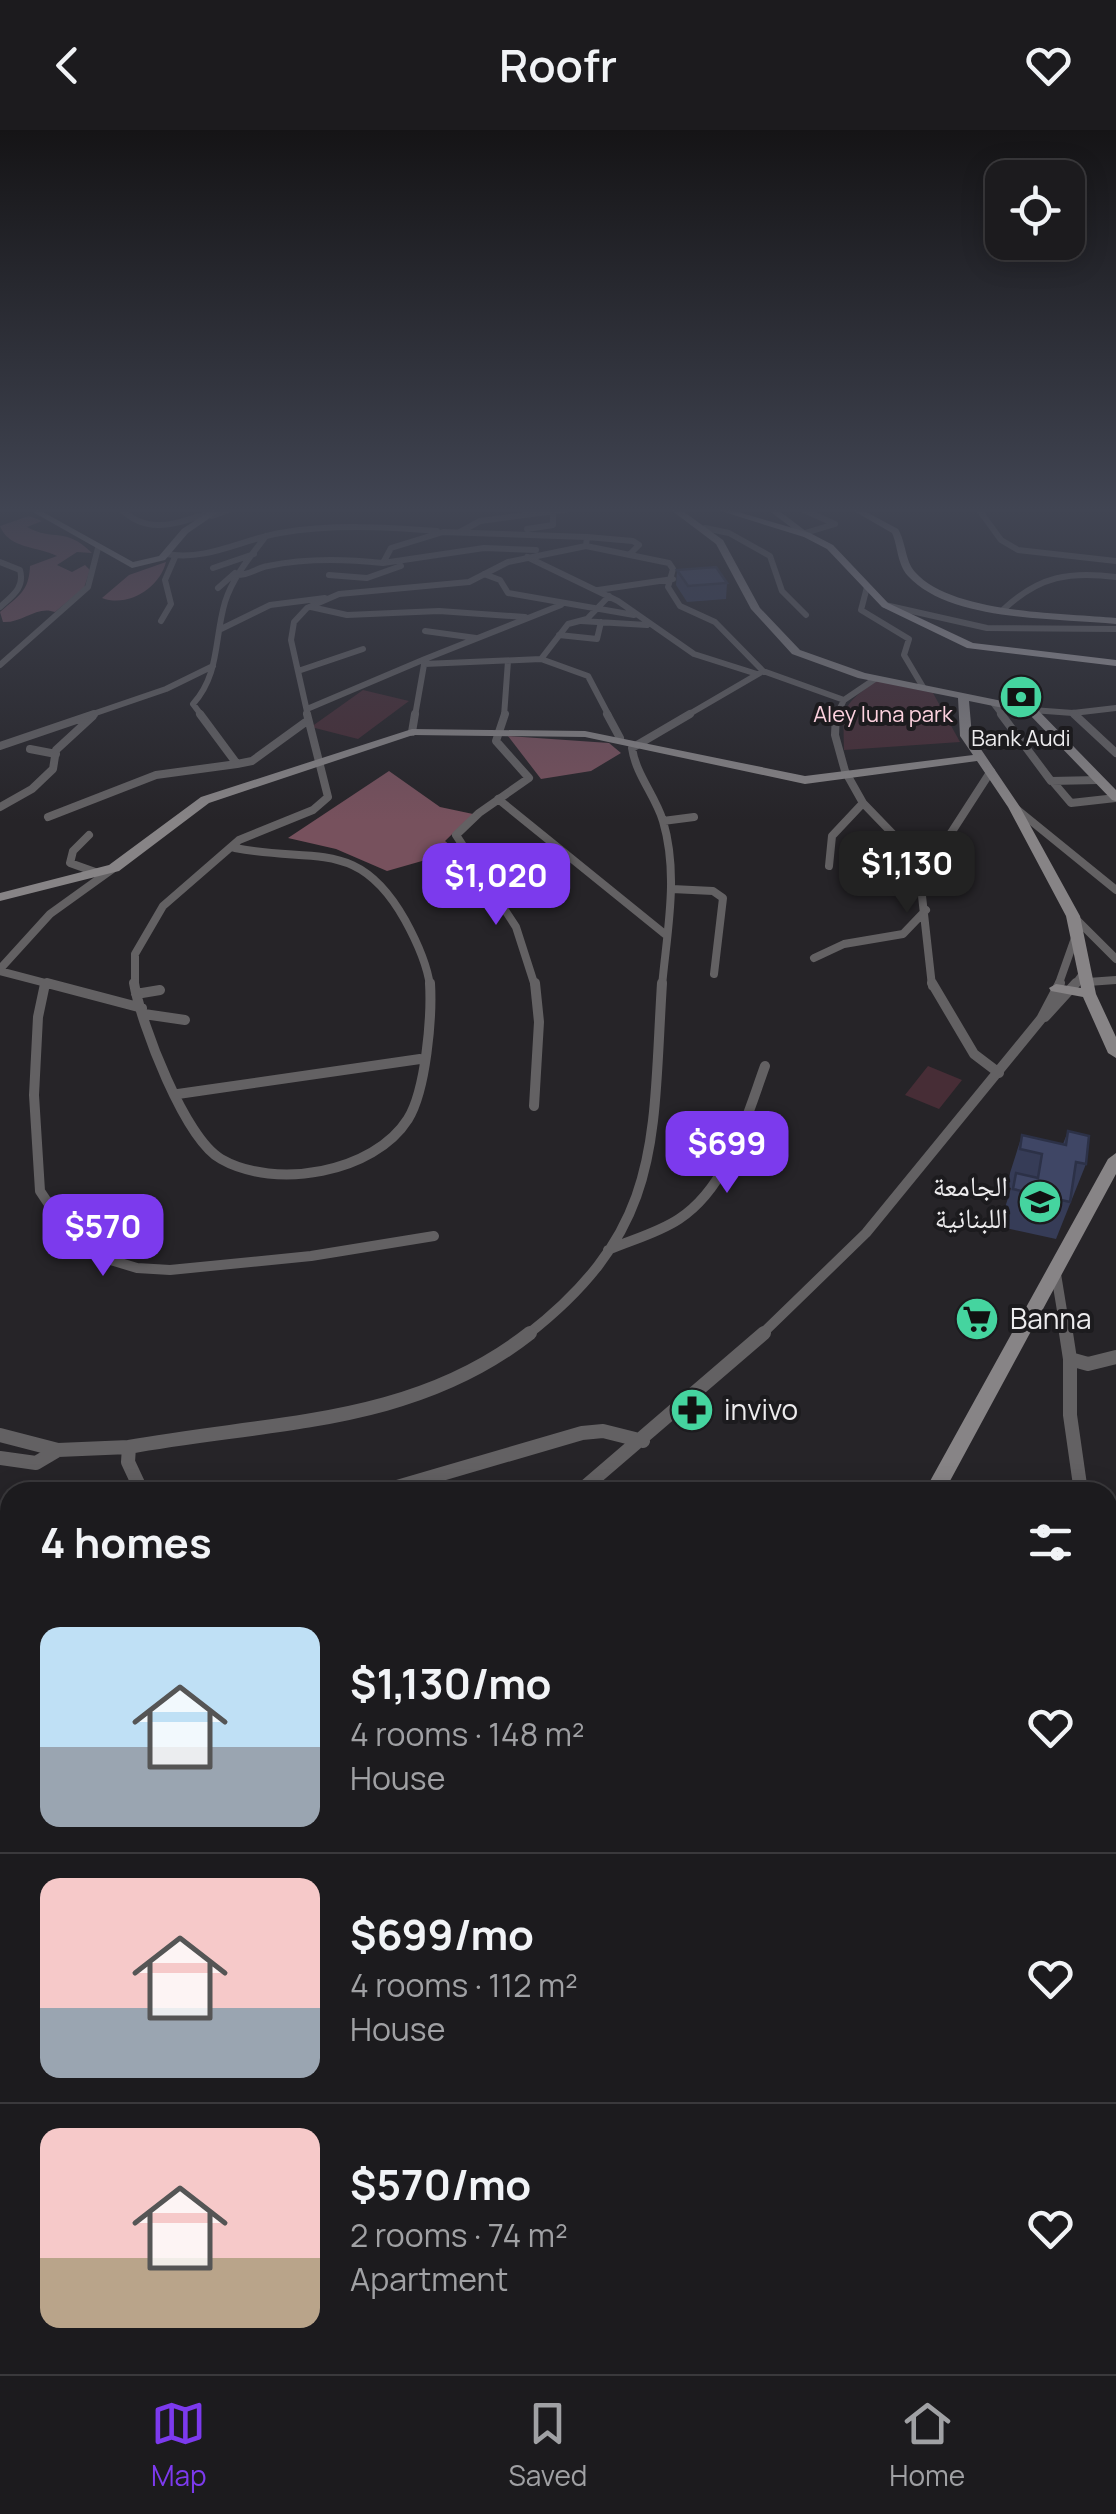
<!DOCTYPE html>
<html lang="en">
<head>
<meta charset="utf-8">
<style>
	body { margin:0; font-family:Manrope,"Noto Naskh Arabic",sans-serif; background:#252427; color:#f1f3f6; height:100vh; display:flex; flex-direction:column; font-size:38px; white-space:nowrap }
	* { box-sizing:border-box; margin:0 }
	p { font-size:32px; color:#a0a1a4 }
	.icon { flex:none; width:55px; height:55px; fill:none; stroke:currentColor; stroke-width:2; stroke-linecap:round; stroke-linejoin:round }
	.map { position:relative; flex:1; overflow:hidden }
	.details { position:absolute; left:0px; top:1352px; width:1118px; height:892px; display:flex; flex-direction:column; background:#1c1b1e; border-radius:30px 30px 0 0; box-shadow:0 5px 25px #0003,0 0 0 2px #3a393c }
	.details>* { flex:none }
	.controls { position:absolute; left:985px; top:30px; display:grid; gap:20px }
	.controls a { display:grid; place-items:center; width:100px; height:100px; border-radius:20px; background:#1c1b1e; box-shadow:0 5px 25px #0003,0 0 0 2px #3a393c; font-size:50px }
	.price { position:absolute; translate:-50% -85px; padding:0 22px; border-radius:20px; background:#7c3aed; color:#fff; font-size:32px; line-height:65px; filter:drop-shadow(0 2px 5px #0008) }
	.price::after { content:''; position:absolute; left:50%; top:60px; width:30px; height:22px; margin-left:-15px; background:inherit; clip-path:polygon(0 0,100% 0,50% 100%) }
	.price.selected { background:#222; color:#fff }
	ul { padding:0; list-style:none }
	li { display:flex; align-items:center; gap:30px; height:250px; padding:0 40px }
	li+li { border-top:2px solid #3a393c }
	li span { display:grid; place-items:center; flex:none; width:280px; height:200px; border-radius:20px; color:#555 }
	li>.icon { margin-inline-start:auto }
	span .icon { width:120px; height:120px; fill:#fffc; stroke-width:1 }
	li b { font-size:42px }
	h2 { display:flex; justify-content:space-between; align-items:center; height:120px; padding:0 40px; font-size:42px }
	header { display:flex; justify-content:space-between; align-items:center; height:130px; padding:0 40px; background:#1c1b1e; font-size:45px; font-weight:600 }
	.dock { display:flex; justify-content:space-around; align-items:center; height:140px; border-top:2px solid #3a393c; background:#1c1b1e; font-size:28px; color:#a0a1a4 }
	.dock a { display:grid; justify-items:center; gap:5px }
	.dock .selected { color:#7c3aed }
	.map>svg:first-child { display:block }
	.green { fill:#472d36 }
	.forest { fill:#77515d }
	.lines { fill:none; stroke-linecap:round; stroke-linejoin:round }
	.street-far4 { stroke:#636163; stroke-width:6 }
	.street-far3 { stroke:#636163; stroke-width:8 }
	.street-far2 { stroke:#636163; stroke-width:10 }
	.street-far1 { stroke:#636163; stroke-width:14 }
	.street { stroke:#636163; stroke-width:18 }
	.secondary { fill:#878486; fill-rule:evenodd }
	.primary { fill:#a29ea1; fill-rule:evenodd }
	.wall { fill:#363c57 }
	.building { fill:#3f4665; stroke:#2c3147; stroke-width:2.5 }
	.labels { text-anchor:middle; stroke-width:8; stroke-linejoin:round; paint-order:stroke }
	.far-park-label { font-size:22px; fill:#fdd2df; stroke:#1c1b1e }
	.far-poi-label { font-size:22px; fill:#edecee; stroke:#1c1b1e }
	.poi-label { font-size:28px; fill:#edecee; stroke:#1c1b1e; text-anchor:start }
</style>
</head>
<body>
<header><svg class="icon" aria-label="back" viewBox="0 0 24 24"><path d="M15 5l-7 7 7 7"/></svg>Roofr<svg class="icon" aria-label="heart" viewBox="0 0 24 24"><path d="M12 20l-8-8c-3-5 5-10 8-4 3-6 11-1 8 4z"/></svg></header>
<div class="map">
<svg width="1116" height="2244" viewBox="0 0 1116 2244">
	<rect width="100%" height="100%" fill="#262428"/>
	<path class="green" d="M876,551L933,563L960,612L844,620C843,577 841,576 876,551Z
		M363,560L409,571L358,609L311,597Z
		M928,936L962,950L939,979L905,965Z"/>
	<path class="forest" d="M29,386L42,391L27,397C54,412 65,396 92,423L77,422L57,435L72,442L85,435L90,440L84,458L55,482C37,475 23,493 3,492L0,482C18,466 29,462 30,436L57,426C37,416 9,419 0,396Z
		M166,432C160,457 129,478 102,468L129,445Z
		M508,606L609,613L621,623L591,641L541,649Z
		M389,641L440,677L473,684L445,711L457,721L387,741L336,719L288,708Z"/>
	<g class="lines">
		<path class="street-far4" d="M119,377C148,408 179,392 216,381
			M797,377L835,394L805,403
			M977,377L1001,410L1018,420L1116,431
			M212,386L236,377
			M705,398L729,403L770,426L782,461L806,485
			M527,399L553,395V381
			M460,402L480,391L584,377
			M587,407L633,411L639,415L631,423
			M536,420L484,418L383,433L391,418L443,402L587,407L586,416L669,433L673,439L668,457L680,476L715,492L763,541L844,570L875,549
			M166,424C208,431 240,410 280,403C332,394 385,397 437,401
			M527,427L618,471L694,524L757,544
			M0,432L20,440C25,458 12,466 0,477
			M213,438L254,424
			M484,444L500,450L508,463L634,485
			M237,445C250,445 256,438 268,436C305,428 345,429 383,433
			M329,445L367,448L401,436
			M867,457L861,480L909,509L904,525L923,557
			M218,458L235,443
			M598,460L673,449
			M885,475L987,498L1116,499
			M311,477L347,485L439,481L525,487
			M1004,479C1039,446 1070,441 1116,447
			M161,491L171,474L165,450L175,427
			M581,491L647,495
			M221,499L270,475L325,468
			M425,501L476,508
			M559,505L597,509L601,492
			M424,534L541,529
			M0,535L88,457L98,418
			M298,541L363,519
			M993,573L1003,586
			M307,579L425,529
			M1032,580L1073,583L1116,578
			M1073,583L1076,586
			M87,586L166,559L213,536
			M202,586L193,574C220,544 214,509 225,472C233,447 250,427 266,406
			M308,586L291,510L294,492L307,478L339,464L469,452L508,432L586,416
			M415,586L425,529L561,475
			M504,586L508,531
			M609,586L588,546L541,529L568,494L587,489L609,466
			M686,586L763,541
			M836,586L844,570"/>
		<path class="street-far3" d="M200,584L237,634L252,631L307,591
			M505,584L496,611L529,648L479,683L456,705L516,797L535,856
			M607,584L620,608
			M836,584L835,605L845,641L863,673L918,730L932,856
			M1001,584L1051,651L1098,650
			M1074,584L1116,623
			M412,602L415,584
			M0,616L94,584
			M30,619L56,624
			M1054,653L1071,673L1116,668
			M498,669L666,805
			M0,677L32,659L53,639L56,620L93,586
			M1014,677L1116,760
			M48,687L156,645L237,634
			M663,691L694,687
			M89,705L73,721L70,733L98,743
			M235,718C313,734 358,706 405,790C416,810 427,833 430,856
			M918,730L951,703L991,641
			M829,736L832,706L863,673
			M672,759L713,761L723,768L714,844
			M1073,786L1116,829
			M814,828L844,814L903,804L926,780
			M0,839L50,784L114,738
			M0,841L57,856
			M1088,852L1116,850
			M135,856V824L163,776L239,710L313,680L328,667L307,584
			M662,856C667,801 679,745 663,691C655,665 636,645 632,618L690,584
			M1058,856L1075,808
			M1074,856L1085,841"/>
		<path class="street-far2" d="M47,853L142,878
			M134,853C141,894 185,1009 221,1029C275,1060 374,1043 408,989C426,960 432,887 430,853
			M932,853L974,924L999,943
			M45,854L38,887L34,965L40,1061L62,1094L104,1128L137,1138L170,1140L311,1126L434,1106
			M136,864L160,860
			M144,884L185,890
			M1045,887L1076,853
			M178,964L420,929
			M534,976L539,892L535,853
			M608,1120C631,1110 658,1103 679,1089C728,1057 746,988 765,936
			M1055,1138L1066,1205
			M527,1205C664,1098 652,1011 662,853
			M761,1205L866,1103L1041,889L1060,853"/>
		<path class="street-far1" d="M1066,1203L1070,1229L1088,1234L1116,1227
			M1070,1229V1285L1081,1362
			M0,1305L58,1320L129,1317
			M0,1328L36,1333L58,1320
			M142,1362L128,1332L129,1317C270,1291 412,1296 530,1203
			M380,1362L582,1303L603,1301L643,1311
			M579,1362L764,1203
			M1108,1445L1116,1464
			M0,1576L10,1568"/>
		<path class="street" d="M0,1668L10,1663
			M0,1707L10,1704
			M0,1842L10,1835
			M1108,1890L1116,1905"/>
		<path class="secondary" d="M24,377H34L133,432L159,426L182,399L216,377H226L188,403L165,430L132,438Z
			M667,377H677L723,410L760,478L800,520L865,543L1036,578L1116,660V671L1112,670L1028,583L969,571L972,606L1020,677L1080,786L1096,864L1116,907V928L1108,923L1083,867L1051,861L1049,858L1056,854L1081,858L1066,786L1008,677L977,631L805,654L585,607L413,605L209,673L119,741L0,771V763L109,735L201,667L412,599L585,601L805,646L973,625L960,606L958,568L858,548L792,524L751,479L716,414Z
			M764,377H774L811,405L804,407Z
			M847,377H857L898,399C906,412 905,431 915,442C952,484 1063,483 1116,488V494C1057,488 950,492 908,446C897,434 898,416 892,403Z
			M1116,1023V1044L944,1362H924L1108,1029Z
			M727,2235H757L758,2244H726Z"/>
		<path class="primary" d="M708,377H721L810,403L833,415L888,473L973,513L1116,530V536L967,518L882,477L827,419L804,407Z"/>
	</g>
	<path class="wall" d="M677,440L727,453L726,469L687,472L676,455Z
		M1068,1001L1086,1034L1056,1109L1001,1097L1004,1081L1011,1058L1008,1057L1010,1043L1022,1005L1063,1014Z"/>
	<path class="building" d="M716,437L727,453L688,456L677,440Z
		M1068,1001L1089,1006L1086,1034L1076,1032L1070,1072L1013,1059L1016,1043L1038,1048L1042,1024L1020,1019L1022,1005L1066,1015Z"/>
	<linearGradient id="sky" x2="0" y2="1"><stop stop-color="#151416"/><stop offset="0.55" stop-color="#414553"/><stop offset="1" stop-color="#414553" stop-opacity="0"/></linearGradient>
	<rect width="1116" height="691" fill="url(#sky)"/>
	<defs>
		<g id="bank-disc" transform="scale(2.25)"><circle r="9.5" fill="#45d49f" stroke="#1c1b1e"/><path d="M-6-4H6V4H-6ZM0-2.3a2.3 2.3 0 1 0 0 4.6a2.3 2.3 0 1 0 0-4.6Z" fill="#111"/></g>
		<g id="school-disc" transform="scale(2.25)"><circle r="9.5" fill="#45d49f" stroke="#1c1b1e"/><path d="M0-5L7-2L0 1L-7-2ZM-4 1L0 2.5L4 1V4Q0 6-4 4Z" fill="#111"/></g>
		<g id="supermarket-disc" transform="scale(2.25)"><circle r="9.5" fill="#45d49f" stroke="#1c1b1e"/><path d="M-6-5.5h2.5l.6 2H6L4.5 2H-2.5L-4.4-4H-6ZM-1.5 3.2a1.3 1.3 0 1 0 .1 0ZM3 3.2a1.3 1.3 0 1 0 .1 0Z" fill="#111"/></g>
		<g id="pharmacy-disc" transform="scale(2.25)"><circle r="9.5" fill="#45d49f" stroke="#1c1b1e"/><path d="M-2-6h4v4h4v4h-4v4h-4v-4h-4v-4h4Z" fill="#111"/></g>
	</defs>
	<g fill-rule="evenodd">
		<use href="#bank-disc" x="1021" y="567"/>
		<use href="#school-disc" x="1040" y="1072"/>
		<use href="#supermarket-disc" x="977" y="1189"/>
		<use href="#pharmacy-disc" x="692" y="1280"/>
	</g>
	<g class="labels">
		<g class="far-park-label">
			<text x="883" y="592">Aley luna park</text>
		</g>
		<g class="far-poi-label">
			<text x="1021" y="616">Bank Audi</text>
		</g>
		<g class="poi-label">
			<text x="1008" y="1066" text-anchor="end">الجامعة<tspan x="1008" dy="32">اللبنانية</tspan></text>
			<text x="1010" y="1199">Banna</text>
			<text x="724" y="1290">invivo</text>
		</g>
	</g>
</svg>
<div class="controls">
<a><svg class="icon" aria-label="locate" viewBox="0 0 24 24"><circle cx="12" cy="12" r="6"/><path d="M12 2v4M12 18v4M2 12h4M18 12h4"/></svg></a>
</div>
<b class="price selected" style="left:907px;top:786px">$1,130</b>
<b class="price" style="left:496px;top:798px">$1,020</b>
<b class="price" style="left:727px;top:1066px">$699</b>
<b class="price" style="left:103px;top:1149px">$570</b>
<section class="details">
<h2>4 homes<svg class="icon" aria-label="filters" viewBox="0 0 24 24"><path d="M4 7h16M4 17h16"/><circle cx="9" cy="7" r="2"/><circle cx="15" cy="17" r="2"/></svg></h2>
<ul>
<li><span style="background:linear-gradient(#bfe0f5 60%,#9aa5b1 0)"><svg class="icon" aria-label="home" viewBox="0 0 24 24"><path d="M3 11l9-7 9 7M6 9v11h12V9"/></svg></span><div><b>$1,130/mo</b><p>4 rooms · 148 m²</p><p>House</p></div><svg class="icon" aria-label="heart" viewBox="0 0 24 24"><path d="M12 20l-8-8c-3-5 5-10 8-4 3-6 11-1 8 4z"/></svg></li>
<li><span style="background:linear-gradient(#f6c9c9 65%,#9aa5b1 0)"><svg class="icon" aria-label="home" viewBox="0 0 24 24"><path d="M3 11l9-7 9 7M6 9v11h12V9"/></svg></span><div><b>$699/mo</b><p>4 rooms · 112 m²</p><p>House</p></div><svg class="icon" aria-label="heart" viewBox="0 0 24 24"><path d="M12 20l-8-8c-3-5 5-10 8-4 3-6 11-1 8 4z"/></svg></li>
<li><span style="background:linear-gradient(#f6c9c9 65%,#b9a48a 0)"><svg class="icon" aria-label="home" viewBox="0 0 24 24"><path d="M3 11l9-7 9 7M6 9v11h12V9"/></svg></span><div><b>$570/mo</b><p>2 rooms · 74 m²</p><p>Apartment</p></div><svg class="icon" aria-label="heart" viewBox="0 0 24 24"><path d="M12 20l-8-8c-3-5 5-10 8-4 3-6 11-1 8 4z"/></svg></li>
</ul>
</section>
</div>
<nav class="dock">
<a class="selected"><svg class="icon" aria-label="map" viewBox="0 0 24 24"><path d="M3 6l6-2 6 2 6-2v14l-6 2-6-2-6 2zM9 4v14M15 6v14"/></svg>Map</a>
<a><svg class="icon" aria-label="saved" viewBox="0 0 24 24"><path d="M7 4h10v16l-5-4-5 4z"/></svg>Saved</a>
<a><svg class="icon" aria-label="home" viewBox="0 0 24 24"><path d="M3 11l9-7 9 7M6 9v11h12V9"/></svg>Home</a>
</nav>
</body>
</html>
